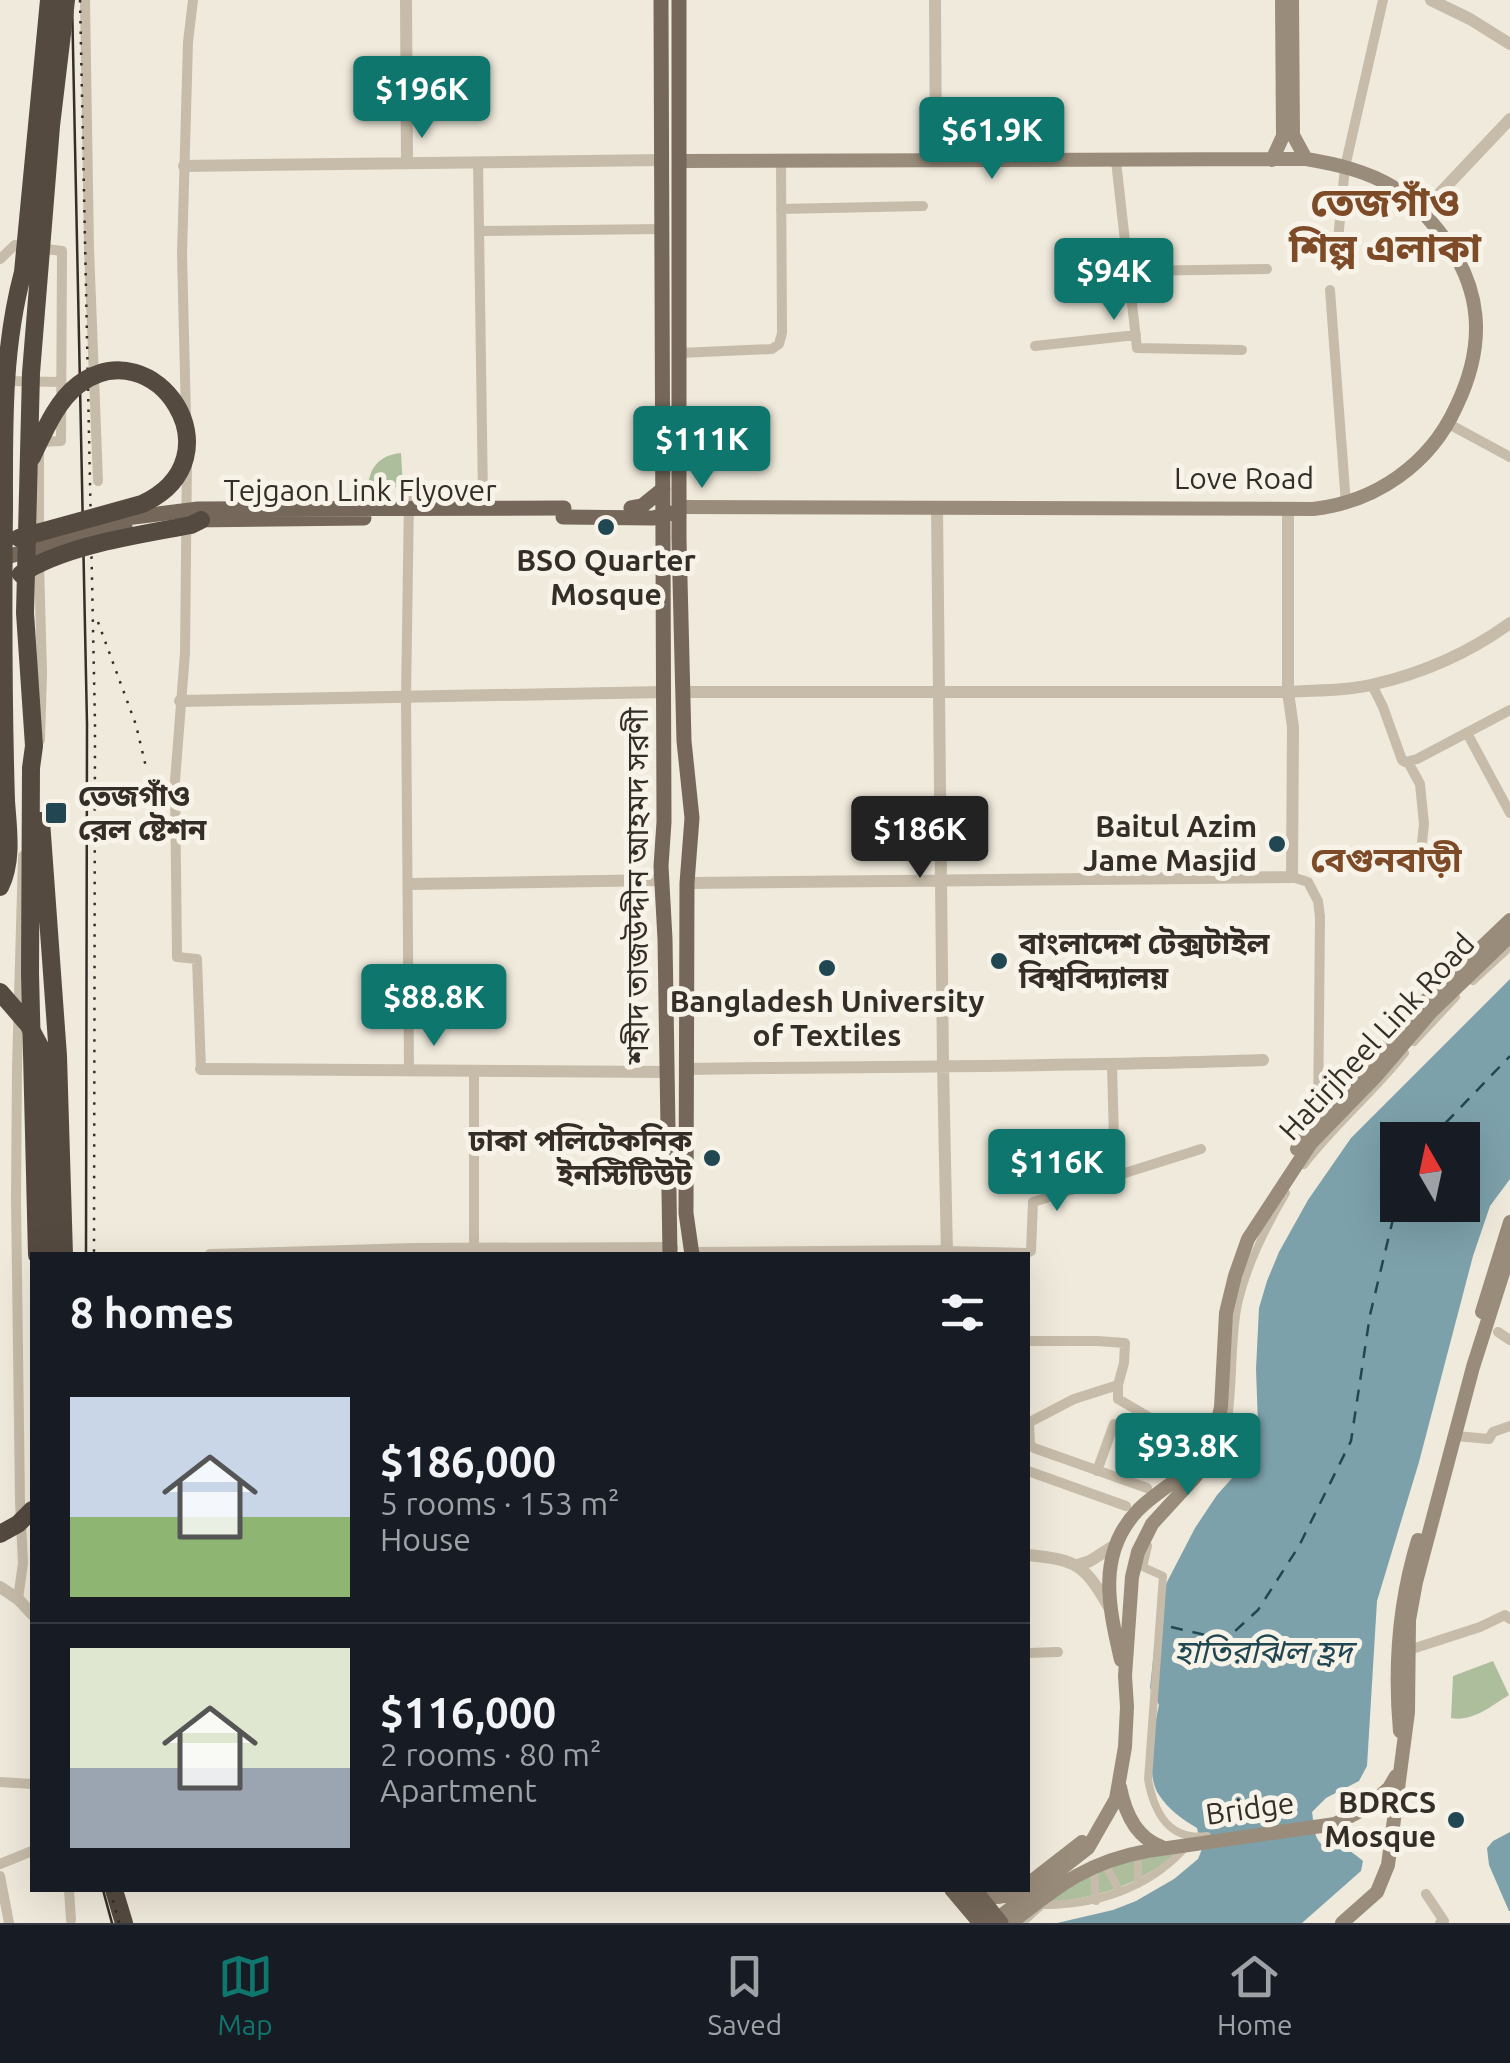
<!DOCTYPE html>
<html lang="en">
<head>
<meta charset="utf-8">
<style>
	body { margin:0; font-family:Ubuntu,"Noto Sans Bengali",sans-serif; background:#20242c; color:#f1f3f6; height:100vh; display:flex; flex-direction:column; font-size:38px; white-space:nowrap }
	* { box-sizing:border-box; margin:0 }
	p { font-size:32px; color:#9ea1a6 }
	.icon { flex:none; width:55px; height:55px; fill:none; stroke:currentColor; stroke-width:2; stroke-linecap:round; stroke-linejoin:round }
	.map { position:relative; flex:1; overflow:hidden }
	.sheet { position:absolute; left:30px; top:1252px; width:1000px; height:640px; display:flex; flex-direction:column; background:#171b24; border-radius:0px; box-shadow:0 10px 40px #0002 }
	.sheet>* { flex:none }
	.needle { width:65px; rotate:351deg }
	.tools { position:absolute; left:1380px; top:1122px; display:grid; gap:20px }
	.tools a { display:grid; place-items:center; width:100px; height:100px; border-radius:0px; background:#171b24; box-shadow:0 10px 40px #0002; font-size:50px }
	.price { position:absolute; translate:-50% -85px; padding:0 22px; border-radius:10px; background:#0f766e; color:#fff; font-size:32px; line-height:65px; filter:drop-shadow(0 2px 5px #0008) }
	.price::after { content:''; position:absolute; left:50%; top:60px; width:30px; height:22px; margin-left:-15px; background:inherit; clip-path:polygon(0 0,100% 0,50% 100%) }
	.price.on { background:#222; color:#fff }
	ul { padding:0; list-style:none }
	li { display:flex; align-items:center; gap:30px; height:250px; padding:0 40px }
	li+li { border-top:2px solid #363941 }
	li span { display:grid; place-items:center; flex:none; width:280px; height:200px; border-radius:0px; color:#555 }
	li>.icon { margin-inline-start:auto }
	span .icon { width:120px; height:120px; fill:#fffc; stroke-width:1 }
	li b { font-size:42px }
	h2 { display:flex; justify-content:space-between; align-items:center; height:120px; padding:0 40px; font-size:42px }
	.menu { display:flex; justify-content:space-around; align-items:center; height:140px; border-top:2px solid #363941; background:#171b24; font-size:28px; color:#9ea1a6 }
	.menu a { display:grid; justify-items:center; gap:5px }
	.menu .on { color:#0f766e }
	.map>svg:first-child { display:block }
	.green { fill:#adbe9d }
	.water { fill:#7da1ab; fill-rule:evenodd }
	.lines { fill:none; stroke-linecap:round; stroke-linejoin:round }
	.ferry { stroke:#214753; stroke-width:2.5; stroke-dasharray:12 10; stroke-linecap:butt }
	.pedestrian { stroke:#c7bca9; stroke-width:8 }
	.minor { stroke:#c7bca9; stroke-width:10 }
	.tertiary { stroke:#c7bca9; stroke-width:12 }
	.secondary { stroke:#9a8c7a; stroke-width:14 }
	.primary { stroke:#75685a; stroke-width:15 }
	.motorway { stroke:#554a40; stroke-width:18 }
	.tram { stroke:#352e28; stroke-width:2.5 }
	.rail { stroke:#352e28; stroke-width:2.5; stroke-dasharray:2.5 8; stroke-linecap:butt }
	.primary-bridge { stroke:#75685a; stroke-width:15 }
	.motorway-bridge { stroke:#554a40; stroke-width:18 }
	.poi-dot { fill:#214753; stroke:#f8f3e8; stroke-width:4 }
	.labels { text-anchor:middle; stroke-width:10; stroke-linejoin:round; paint-order:stroke }
	.street-label { font-size:30px; fill:#352e28; stroke:#f8f3e8 }
	.poi-label { font-size:30px; font-weight:bold; fill:#352e28; stroke:#f8f3e8; text-anchor:end }
	.water-label { font-size:32px; font-style:italic; fill:#214753; stroke:#f8f3e8 }
	.quarter-label { font-size:35px; font-weight:bold; fill:#7d4b28; stroke:#f8f3e8 }
	.district-label { font-size:40px; font-weight:bold; fill:#7d4b28; stroke:#f8f3e8 }
</style>
</head>
<body>
<div class="map">
<svg width="1510" height="1923" viewBox="0 0 1510 1923">
	<rect width="100%" height="100%" fill="#f0eadc"/>
	<path class="green" d="M401,453L403,487L368,488C369,467 380,455 401,453Z
		M1493,1661L1509,1695C1491,1706 1473,1722 1451,1718L1453,1676Z
		M1177,1853C1136,1887 1098,1897 1047,1903C1093,1868 1121,1861 1177,1853Z"/>
	<path class="water" d="M1510,979V1179L1490,1206L1473,1256L1419,1462L1377,1601L1367,1766L1359,1781L1326,1798L1312,1812C1314,1822 1313,1839 1323,1845C1328,1847 1336,1846 1341,1847C1349,1849 1357,1856 1363,1861L1361,1871L1302,1923H1057L1113,1910L1136,1901L1174,1879L1198,1859L1202,1849L1197,1828C1183,1820 1168,1809 1159,1795C1145,1775 1154,1728 1159,1705L1150,1688L1159,1603L1167,1582L1195,1528L1217,1495L1242,1467L1249,1455L1255,1440L1258,1425L1256,1369L1259,1308L1267,1281L1279,1252L1308,1200L1351,1138ZM1398,1140H1462V1205H1398Z
		M1510,1832V1911H1509L1489,1865L1487,1848L1493,1841Z"/>
	<g class="lines">
		<path class="ferry" d="M1432,1140L1435,1134L1510,1056
			M1171,1627L1210,1636L1234,1632L1258,1610L1299,1546L1351,1441L1370,1315L1393,1219L1400,1205"/>
		<path class="pedestrian" d="M1473,981L1510,947
			M1414,1042L1456,997
			M1304,1165C1335,1125 1374,1092 1405,1053
			M1214,1461C1239,1422 1227,1346 1239,1300C1248,1262 1266,1227 1286,1193
			M1148,1546L1143,1567L1163,1576L1148,1779C1154,1812 1168,1841 1207,1836
			M1138,1857V1884
			M1106,1866L1120,1892
			M1094,1870L1096,1901
			M1022,1923L1042,1905C1094,1905 1145,1890 1182,1851"/>
		<path class="minor" d="M85,0L89,248L98,481
			M1116,161L1137,348L1242,350
			M478,162L483,497
			M781,209L923,206
			M480,231L662,229
			M1337,250L1345,167L1383,0
			M0,259L15,245L62,251L61,441L39,442V535
			M1129,271L1267,269
			M1330,290L1346,504
			M1035,346L1136,335
			M680,353L772,349L779,344L782,333L781,161
			M6,381L60,382
			M186,416L182,254L188,42L193,0
			M1449,424L1510,457
			M187,458L185,653L175,781L177,957L197,959L201,1069
			M39,562L42,673L40,740
			M1372,685L1383,707L1402,760L1405,762L1417,759L1510,710
			M1467,733L1510,813
			M1408,762L1420,784L1424,824L1421,852
			M1292,877L1308,882L1318,901L1320,917L1318,1120
			M1112,1066L1115,1176
			M409,1070L406,698L409,498
			M474,1249V1071
			M947,1251L1027,1253L1031,1251L1033,1202L1201,1149
			M1498,1332L1510,1340
			M1028,1341H1097L1125,1343L1124,1363L1118,1385L1074,1399L1028,1423
			M1118,1385V1399L1154,1420L1181,1430L1203,1435
			M1029,1423L1030,1444L1034,1448L1147,1488
			M1456,1436L1489,1439L1493,1432L1510,1426
			M1028,1471L1126,1506
			M1097,1471L1114,1424
			M18,1599L23,1563L20,1501L16,1199L17,1068L23,856
			M1409,1650L1480,1627L1505,1615L1510,1619
			M1028,1653L1058,1652
			M0,1782L32,1784
			M0,1864L32,1851
			M0,1876L9,1923
			M69,1890L71,1920
			M1426,1894L1444,1921L1440,1923"/>
		<path class="tertiary" d="M406,0L407,162
			M935,0L936,160
			M1431,0L1470,19L1510,44
			M184,166L661,160
			M1423,211L1510,119
			M937,508L943,1065L947,1255
			M683,692H1288C1317,690 1347,691 1375,684C1422,673 1470,652 1510,623
			M180,701L664,692
			M687,883L1292,877L1293,727L1288,692V508
			M409,884L662,880
			M201,1069L667,1072
			M687,1069C879,1066 1071,1067 1263,1060
			M692,1253L947,1251
			M210,1255L412,1249L672,1248
			M1028,1555C1077,1560 1084,1564 1109,1607
			M1078,1565L1090,1561L1115,1545
			M0,1587L18,1599L32,1614"/>
		<path class="secondary" d="M1292,0L1293,135L1306,159
			M1272,160L1283,136L1282,0
			M679,161L1306,159C1336,164 1367,171 1393,187C1411,197 1424,213 1437,229C1483,285 1487,343 1456,407C1430,464 1376,502 1313,509L679,507
			M1297,1149L1312,1127L1372,1065L1421,1005L1510,920
			M1482,1312L1510,1222
			M1121,1660C1109,1608 1096,1554 1138,1510C1157,1491 1182,1479 1199,1459
			M1400,1731C1394,1666 1399,1602 1418,1540
			M1120,1787C1125,1813 1136,1838 1162,1847
			M1028,1884L1082,1842
			M979,1894C991,1900 1008,1897 1020,1890
			M997,1919L1088,1848L1116,1799L1125,1747L1127,1707L1125,1676L1132,1577L1138,1552L1152,1524L1195,1477L1210,1456L1221,1407L1226,1313L1235,1276L1248,1239L1311,1143L1377,1075L1431,1012L1510,936
			M1011,1923C1058,1886 1087,1862 1147,1851L1335,1824L1368,1807L1389,1788L1396,1776
			M1342,1923L1377,1892L1388,1865L1408,1712L1409,1620L1416,1582L1473,1367L1510,1251"/>
		<path class="primary" d="M661,0L664,822L661,866L665,939L670,1255
			M679,0V539L684,741L692,818L687,883L686,1213L692,1255
			M631,508L642,506L663,489
			M563,517L653,518L672,513
			M952,1890L980,1923
			M975,1890L1001,1923"/>
		<path class="motorway" d="M0,887C13,861 8,829 6,801
			M29,1026L43,1052L50,1088L52,1255
			M114,1890L124,1923"/>
		<path class="tram" d="M72,0L87,724L86,1255
			M103,1890L112,1923"/>
		<path class="rail" d="M80,0L95,724L94,1255
			M98,622L136,725L146,767
			M110,1890L119,1923"/>
		<path class="primary-bridge" d="M110,520L198,509L564,508
			M192,520L364,518
			M0,559L63,540L125,526
			M965,1890L992,1923"/>
		<path class="motorway-bridge" d="M19,538L142,504C242,458 155,327 78,385C56,402 44,432 32,457
			M21,574C65,545 139,535 191,525L201,520
			M6,801C3,703 3,606 4,508C4,428 2,350 23,272L49,0
			M41,821L58,1056L64,1255
			M0,992L26,1022
			M37,1255L30,973L31,768L34,746L25,613L31,373L51,126L66,0
			M0,1534L18,1524L32,1510"/>
	</g>
	<g class="poi-dot">
		<circle cx="606" cy="527" r="10"/>
		<rect x="44" y="801" width="24" height="24" rx="5"/>
		<circle cx="1277" cy="844" r="10"/>
		<circle cx="999" cy="961" r="10"/>
		<circle cx="827" cy="968" r="10"/>
		<circle cx="712" cy="1158" r="10"/>
		<circle cx="1456" cy="1820" r="10"/>
	</g>
	<g class="labels">
		<g class="street-label">
			<text x="1244" y="489">Love Road</text>
			<text x="360" y="501">Tejgaon Link Flyover</text>
			<text transform="translate(638 886) rotate(-90)" y="10">শহীদ তাজউদ্দীন আহমদ সরণী</text>
			<text transform="translate(1377 1037) rotate(-47)" y="10">Hatirjheel Link Road</text>
			<text transform="translate(1250 1809) rotate(-8)" y="10">Bridge</text>
		</g>
		<g class="poi-label">
			<text x="606" y="571" text-anchor="middle">BSO Quarter<tspan x="606" dy="34">Mosque</tspan></text>
			<text x="78" y="806" text-anchor="start">তেজগাঁও<tspan x="78" dy="34">রেল ষ্টেশন</tspan></text>
			<text x="1257" y="837">Baitul Azim<tspan x="1257" dy="34">Jame Masjid</tspan></text>
			<text x="1019" y="954" text-anchor="start">বাংলাদেশ টেক্সটাইল<tspan x="1019" dy="34">বিশ্ববিদ্যালয়</tspan></text>
			<text x="827" y="1012" text-anchor="middle">Bangladesh University<tspan x="827" dy="34">of Textiles</tspan></text>
			<text x="692" y="1151">ঢাকা পলিটেকনিক<tspan x="692" dy="34">ইনস্টিটিউট</tspan></text>
			<text x="1436" y="1813">BDRCS<tspan x="1436" dy="34">Mosque</tspan></text>
		</g>
		<g class="water-label">
			<text x="1263" y="1663">হাতিরঝিল হ্রদ</text>
		</g>
		<g class="quarter-label">
			<text x="1386" y="872">বেগুনবাড়ী</text>
		</g>
		<g class="district-label">
			<text x="1385" y="216">তেজগাঁও<tspan x="1385" dy="46">শিল্প এলাকা</tspan></text>
		</g>
	</g>
</svg>
<div class="tools">
<a><svg class="needle" viewBox="-14 -14 28 28"><path d="M0-13l5 13h-10z" fill="#e53935"/><path d="M0 13l5-13h-10z" fill="#9ea1a6"/></svg></a>
</div>
<b class="price" style="left:422px;top:141px">$196K</b>
<b class="price" style="left:992px;top:182px">$61.9K</b>
<b class="price" style="left:1114px;top:323px">$94K</b>
<b class="price" style="left:702px;top:491px">$111K</b>
<b class="price on" style="left:920px;top:881px">$186K</b>
<b class="price" style="left:434px;top:1049px">$88.8K</b>
<b class="price" style="left:1057px;top:1214px">$116K</b>
<b class="price" style="left:1188px;top:1498px">$93.8K</b>
<section class="sheet">
<h2>8 homes<svg class="icon" aria-label="filters" viewBox="0 0 24 24"><path d="M4 7h16M4 17h16"/><circle cx="9" cy="7" r="2"/><circle cx="15" cy="17" r="2"/></svg></h2>
<ul>
<li><span style="background:linear-gradient(#c9d6e8 60%,#8fb573 0)"><svg class="icon" aria-label="home" viewBox="0 0 24 24"><path d="M3 11l9-7 9 7M6 9v11h12V9"/></svg></span><div><b>$186,000</b><p>5 rooms · 153 m²</p><p>House</p></div></li>
<li><span style="background:linear-gradient(#dfe7d0 60%,#9aa5b1 0)"><svg class="icon" aria-label="home" viewBox="0 0 24 24"><path d="M3 11l9-7 9 7M6 9v11h12V9"/></svg></span><div><b>$116,000</b><p>2 rooms · 80 m²</p><p>Apartment</p></div></li>
</ul>
</section>
</div>
<nav class="menu">
<a class="on"><svg class="icon" aria-label="map" viewBox="0 0 24 24"><path d="M3 6l6-2 6 2 6-2v14l-6 2-6-2-6 2zM9 4v14M15 6v14"/></svg>Map</a>
<a><svg class="icon" aria-label="saved" viewBox="0 0 24 24"><path d="M7 4h10v16l-5-4-5 4z"/></svg>Saved</a>
<a><svg class="icon" aria-label="home" viewBox="0 0 24 24"><path d="M3 11l9-7 9 7M6 9v11h12V9"/></svg>Home</a>
</nav>
</body>
</html>
